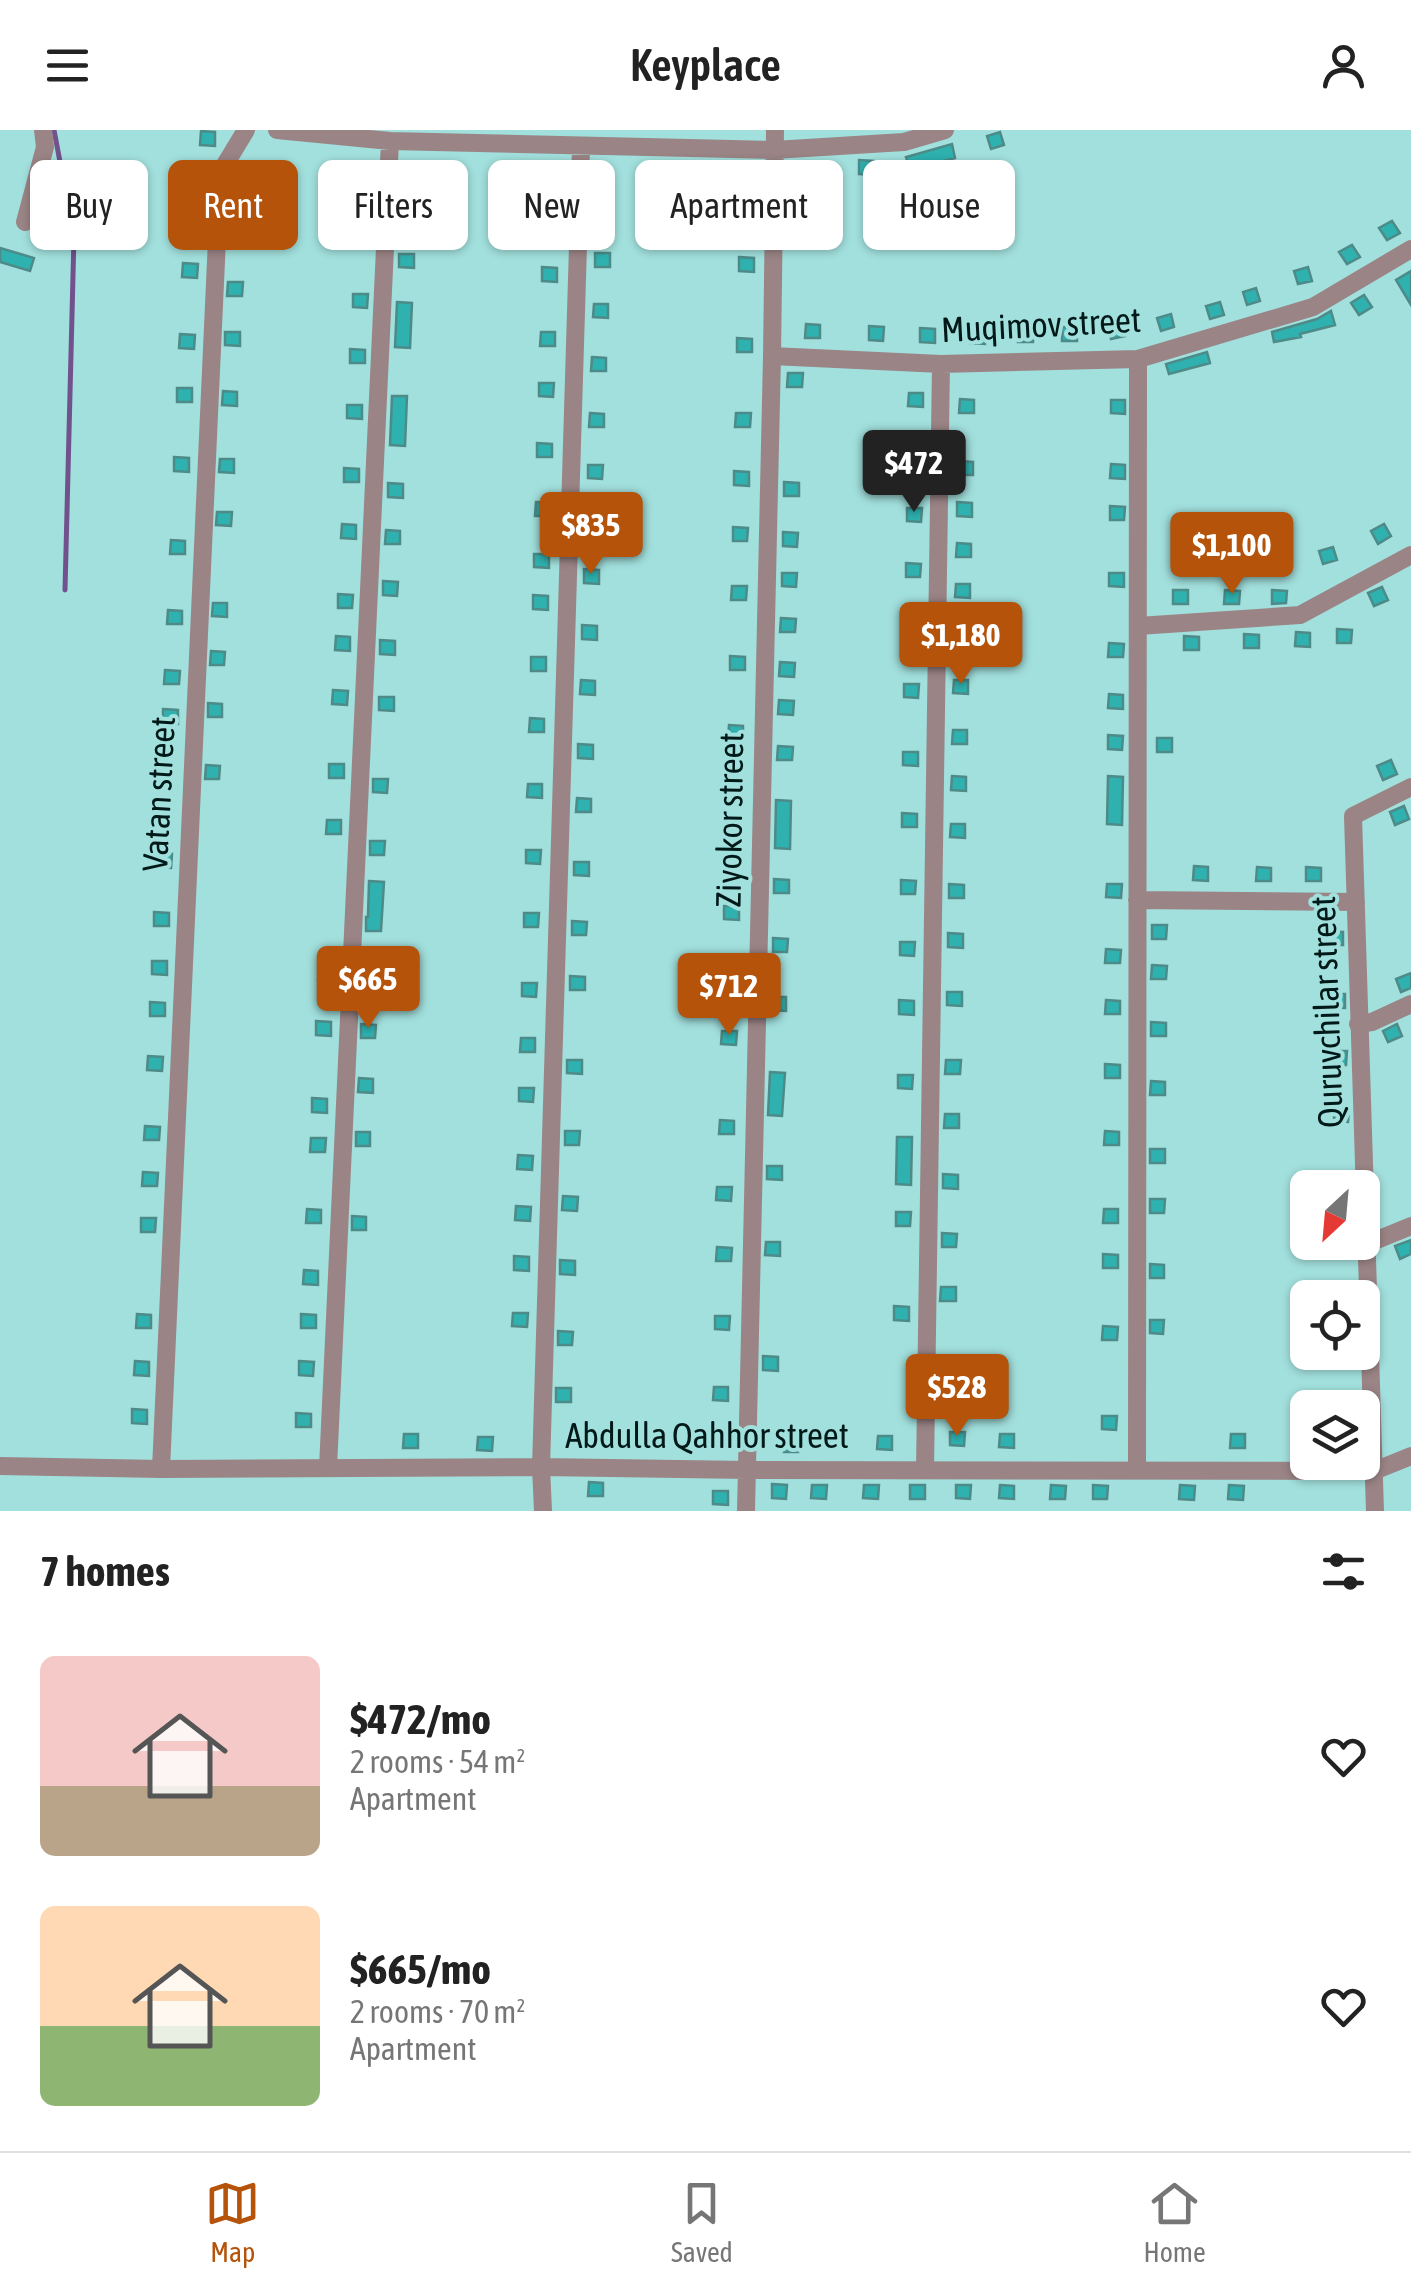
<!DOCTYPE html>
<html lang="en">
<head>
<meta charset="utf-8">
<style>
	body { margin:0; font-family:"Asap Condensed",sans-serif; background:#f2f2f2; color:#222; height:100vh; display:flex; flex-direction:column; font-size:38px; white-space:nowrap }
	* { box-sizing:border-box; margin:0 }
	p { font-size:32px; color:#767676 }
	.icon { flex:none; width:55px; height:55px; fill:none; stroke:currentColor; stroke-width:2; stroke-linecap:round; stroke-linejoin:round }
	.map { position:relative; height:1381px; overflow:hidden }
	.details { display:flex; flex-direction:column; background:#fff; flex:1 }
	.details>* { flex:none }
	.hud { position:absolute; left:30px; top:30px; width:1352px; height:90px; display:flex; gap:20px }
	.needle { width:65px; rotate:206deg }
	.fabs { position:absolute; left:1290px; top:1040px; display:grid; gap:20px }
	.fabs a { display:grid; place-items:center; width:90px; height:90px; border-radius:15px; background:#fff; box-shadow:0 2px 8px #0004; font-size:50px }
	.price { position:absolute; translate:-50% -85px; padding:0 22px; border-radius:10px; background:#b45309; color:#fff; font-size:32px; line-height:65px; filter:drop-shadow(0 2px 5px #0008) }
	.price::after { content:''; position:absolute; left:50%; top:60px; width:30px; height:22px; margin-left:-15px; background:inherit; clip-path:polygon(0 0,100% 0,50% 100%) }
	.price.on { background:#222; color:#fff }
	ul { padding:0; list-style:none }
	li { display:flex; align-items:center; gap:30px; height:250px; padding:0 40px }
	li span { display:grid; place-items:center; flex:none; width:280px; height:200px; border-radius:15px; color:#555 }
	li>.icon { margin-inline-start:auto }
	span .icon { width:120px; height:120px; fill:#fffc; stroke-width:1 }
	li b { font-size:42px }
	h2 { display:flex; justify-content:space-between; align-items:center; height:120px; padding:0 40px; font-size:42px }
	.pill { padding:0 35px; border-radius:15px; background:#fff; box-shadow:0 2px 8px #0004; font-size:35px; line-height:90px }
	.pill.on { background:#b45309; color:#fff }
	header { display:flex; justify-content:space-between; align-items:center; height:130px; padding:0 40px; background:#fff; font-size:45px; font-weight:600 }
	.dock { display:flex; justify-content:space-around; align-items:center; height:140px; border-top:2px solid #e0e0e0; background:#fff; font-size:28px; color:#767676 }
	.dock a { display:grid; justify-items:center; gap:5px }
	.dock .on { color:#b45309 }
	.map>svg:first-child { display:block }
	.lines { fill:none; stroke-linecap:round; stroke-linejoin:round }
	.stream { stroke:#71528c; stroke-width:5 }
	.building { fill:#2eb1af; stroke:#4e8a88; stroke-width:2.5 }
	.minor { stroke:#9b8486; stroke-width:18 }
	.labels { text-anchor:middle; stroke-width:8; stroke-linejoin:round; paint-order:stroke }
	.street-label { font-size:35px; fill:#011918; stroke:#a2e0dd }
</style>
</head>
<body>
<header><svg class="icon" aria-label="menu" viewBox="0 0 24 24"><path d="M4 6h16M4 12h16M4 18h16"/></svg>Keyplace<svg class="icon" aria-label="person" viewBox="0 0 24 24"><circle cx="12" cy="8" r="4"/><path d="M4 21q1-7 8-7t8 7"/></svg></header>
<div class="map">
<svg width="1411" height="1381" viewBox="0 0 1411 1381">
	<rect width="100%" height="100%" fill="#a2e0dd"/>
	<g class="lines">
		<path class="stream" d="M54,0L74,106L65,460"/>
	</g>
	<path class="building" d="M201,1L215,2V16L200,15Z
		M1000,2L1004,15L991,19L987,6Z
		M952,14L955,28L910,40L906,27Z
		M859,30L874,31V45L859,44Z
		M694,32L709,33V47L694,46Z
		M802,32H817V46L802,45Z
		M545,46L560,47L559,61L545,60Z
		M403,51H418L417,65H402Z
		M598,55H612V69L597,68Z
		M232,58L247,59V72H232Z
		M741,62L755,63V76H740Z
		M186,64H201L200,78H185Z
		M544,84H559L558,98H544Z
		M1392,91L1400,103L1387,110L1379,98Z
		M230,99L245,100V114L230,113Z
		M356,103H371V117H356Z
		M1352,115L1360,127L1347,134L1339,122Z
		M0,118L34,128L30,141L0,132Z
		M595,123H610V137H595Z
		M399,124H414V138L399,137Z
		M739,127L754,128V142L739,141Z
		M183,133L198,134L197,148L182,147Z
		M542,137L557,138V152L542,151Z
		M1308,137L1312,151L1298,154L1294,141Z
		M1411,141V175L1396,150Z
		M228,152H243L242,166H227Z
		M1256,158L1260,171L1247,175L1243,162Z
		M353,164H368L367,178L353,177Z
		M1364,165L1372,177L1359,185L1351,173Z
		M397,172L412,173L410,218L395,217Z
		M1220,172L1224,185L1210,189L1206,176Z
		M594,174H608V188L593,187Z
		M1331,181L1335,195L1300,204L1301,207L1274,212L1272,202L1317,189Z
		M1171,184L1174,197L1161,201L1157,188Z
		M1121,192L1125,206L1111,209L1107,196Z
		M806,194L820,195V208H805Z
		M869,196L884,197L883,211L869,210Z
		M1062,197H1077V211H1062Z
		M920,198L935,199V213L920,212Z
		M1018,198L1033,199V212H1018Z
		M970,200H985V214L970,213Z
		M225,202H240V216L225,215Z
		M541,202H555V216H540Z
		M180,204L195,205L194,219L179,218Z
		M737,208L752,209V222H737Z
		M350,219L365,220V233H350Z
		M1207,222L1210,233L1169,244L1166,234Z
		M592,227L606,228V241H591Z
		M788,243H803L802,257H787Z
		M539,253H554L553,267L539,266Z
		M177,258H192V272H177Z
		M223,261L237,262V276L222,275Z
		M909,263H923V277L908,276Z
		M392,266H407L405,316L390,315Z
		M960,269L974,270V283H959Z
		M1111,270H1125V284L1111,283Z
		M347,275H362V289L347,288Z
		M590,283L604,284V297H589Z
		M736,283H751L750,297H735Z
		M537,313L552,314V327H537Z
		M908,319H923L922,333H908Z
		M174,327L189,328V342L174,341Z
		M220,329H234V343L219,342Z
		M958,331L973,332V345H958Z
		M1111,334L1125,335V349L1110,348Z
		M588,335H603L602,349L588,348Z
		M344,338L359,339V352H344Z
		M734,341L749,342V356L734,355Z
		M784,352L799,353V366H784Z
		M388,353L403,354V368L388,367Z
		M536,372H551L550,386H535Z
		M957,372L972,373V387L957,386Z
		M1110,376L1125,377L1124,390H1110Z
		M907,378H922L921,392L907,391Z
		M217,382H232L231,396L216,395Z
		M586,391H601L600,405L586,404Z
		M342,394L356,395V409L341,408Z
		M1384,394L1391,406L1378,414L1371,401Z
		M733,397L748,398L747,411H733Z
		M386,400L400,401V414H385Z
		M783,402L798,403L797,417L783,416Z
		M171,410L185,411V424H170Z
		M957,413L971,414V427H956Z
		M1333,417L1337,430L1323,434L1319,421Z
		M534,424H549V438L534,437Z
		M906,433L921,434L920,447H906Z
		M584,439L599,440V454L584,453Z
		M782,443H797L796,457L782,456Z
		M1109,443H1124V457L1109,456Z
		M383,451L398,452L397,466L383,465Z
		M956,454H970V468L955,467Z
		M732,456H747L746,470H731Z
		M1382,457L1388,470L1374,476L1368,463Z
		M1173,460H1188V474H1173Z
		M1225,460L1240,461L1239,474H1224Z
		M1272,460L1287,461L1286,473L1272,474Z
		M338,464L353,465L352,478H338Z
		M533,465L548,466V480L533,479Z
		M213,473H227V487L212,486Z
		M168,480L182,481V494H167Z
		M781,488L796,489L795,502H780Z
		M905,492H920V506L905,505Z
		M582,495L597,496V510L582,509Z
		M1337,499L1352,500L1351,513H1337Z
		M955,500L970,501L969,514H954Z
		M1296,502L1310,503V517L1295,516Z
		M1244,504L1259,505V518H1244Z
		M336,506L350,507V521L335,520Z
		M1184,506L1199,507V520H1184Z
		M380,510L395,511V525L380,524Z
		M1109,513L1124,514L1123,527H1108Z
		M211,521L225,522L224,535H210Z
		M730,526L745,527V540H730Z
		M531,527H546V541H531Z
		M780,532L795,533L794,547L779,546Z
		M165,540L180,541L179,554H164Z
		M581,550L595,551V565L580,564Z
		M954,550H968V564L953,563Z
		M904,554H919L918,568L904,567Z
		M333,560L348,561L347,575L332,574Z
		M1109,564L1123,565V579L1108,578Z
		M379,567H394V581L379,580Z
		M779,570L794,571L793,585L778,584Z
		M208,573L222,574V587H208Z
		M163,579L178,580V594L163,593Z
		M530,588L544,589V602H529Z
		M729,595L743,596V610L728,609Z
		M953,600H967V614H952Z
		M1108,605L1123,606L1122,620L1108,619Z
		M1157,608H1172V622H1157Z
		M578,614L593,615V629L578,628Z
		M778,616L793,617L792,630H777Z
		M903,622H918V636L903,635Z
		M1391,630L1397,644L1383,650L1377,636Z
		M329,634H344V648H329Z
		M206,635L220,636L219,649H205Z
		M952,646L966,647V661L951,660Z
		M1108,646L1123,647L1122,695L1107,694Z
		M373,649H388L387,663L373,662Z
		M727,652L742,653V667L727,666Z
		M528,654H542V668L527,667Z
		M577,668L591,669V682H576Z
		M776,670L791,671L790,719L775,718Z
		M1404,676L1409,689L1395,695L1390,682Z
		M902,683L917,684V697H902Z
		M327,690H341V704H326Z
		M951,694H965V708L950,707Z
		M726,704L741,705L740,719L726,718Z
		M370,711H385L384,725H370Z
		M526,720H541L540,734L526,733Z
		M157,723L172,724L171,738L156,737Z
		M574,732H589V746L574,745Z
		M1194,736L1208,737V751L1193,750Z
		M1257,737L1271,738V751H1256Z
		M1306,737L1321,738V751H1306Z
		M774,749L789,750V763H774Z
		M901,750L916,751L915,764H901Z
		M369,751L384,752L381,801H366V787H368Z
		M949,754L964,755V768H949Z
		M1107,754H1122L1121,768L1106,767Z
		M724,776H739V790L724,789Z
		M154,782L169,783V796H154Z
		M524,783H539L538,797H524Z
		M572,791L587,792L586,805H572Z
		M1152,795H1167L1166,809H1152Z
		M1328,801L1343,802V815H1328Z
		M948,803L963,804V818L948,817Z
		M773,808L788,809L787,822H773Z
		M900,812H915L914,826L900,825Z
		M1106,819L1121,820L1120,833H1105Z
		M720,828L735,829V842H720Z
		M152,831H167V845L152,844Z
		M1152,835L1167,836L1166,849H1151Z
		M319,837H334L333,851L318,850Z
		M367,839L381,840V853H366Z
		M1411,843V858L1401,862L1396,849Z
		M570,846L585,847V860H570Z
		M522,853H537L536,867L522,866Z
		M723,856L737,857V870H722Z
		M947,862H962V876L947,875Z
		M1330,864H1345V878L1330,877Z
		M772,867H786V881L771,880Z
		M899,870L914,871V885L899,884Z
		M1106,870L1120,871V884H1105Z
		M150,872L165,873V886H150Z
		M316,891L331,892V906L316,905Z
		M1151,892L1166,893V906H1151Z
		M361,894L376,895L375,908H361Z
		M1397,894L1402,906L1388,912L1383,901Z
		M722,901H737L736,915L721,914Z
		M521,908H535V922H520Z
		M1332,921H1347L1346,935H1332Z
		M148,926L163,927L162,941L147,940Z
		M567,930H582V944L567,943Z
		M946,930H961L960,944H945Z
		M1105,934L1120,935V948H1105Z
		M770,942L785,943L782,986L768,985Z
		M898,945H913L912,959L898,958Z
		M359,948L373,949V963L358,962Z
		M1151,951L1165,952V965H1150Z
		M519,958H534L533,972L519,971Z
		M312,968L327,969V983L312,982Z
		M1334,978H1349L1348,992L1334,991Z
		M945,984H959V998H944Z
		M720,990L734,991V1004H719Z
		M145,996L160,997L159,1010H144Z
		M565,1001H580L579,1015H565Z
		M1105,1001L1119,1002V1015H1104Z
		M356,1002H370V1016H356Z
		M897,1007H912L911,1055L896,1054Z
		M311,1008H326L325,1022H310Z
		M1150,1019H1165V1033H1150Z
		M518,1025L533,1026L532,1040L517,1039Z
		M767,1036H782V1050L767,1049Z
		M143,1042L158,1043L157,1056H142Z
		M1336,1042H1351L1350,1056H1336Z
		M943,1044L958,1045V1059L943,1058Z
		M717,1057H732L731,1071L716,1070Z
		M563,1066L578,1067L577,1081L562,1080Z
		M1150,1069H1165L1164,1083H1150Z
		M516,1076L531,1077L530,1091L515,1090Z
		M307,1079L321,1080V1093H306Z
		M1104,1079H1118V1093H1103Z
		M896,1082H911L910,1096H896Z
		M352,1086L366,1087V1100H352Z
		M141,1088H156L155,1102H141Z
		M942,1103L957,1104L956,1117H942Z
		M1411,1110V1124L1400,1129L1395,1116Z
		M766,1112H780V1126L765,1125Z
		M717,1117L732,1118L731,1131H716Z
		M1103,1124L1118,1125V1138H1103Z
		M514,1126L529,1127V1141L514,1140Z
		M560,1130L575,1131V1145L560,1144Z
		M1150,1134L1164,1135V1148H1150Z
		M304,1140L318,1141V1155L303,1154Z
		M941,1157H956V1171H940Z
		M894,1176L909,1177V1191L894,1190Z
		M513,1183H528L527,1197L512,1196Z
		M137,1184L151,1185V1198H136Z
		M301,1184L316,1185V1198H301Z
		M715,1186H730L729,1200L715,1199Z
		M1150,1190H1164L1163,1204L1150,1203Z
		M1103,1196L1118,1197L1117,1210H1102Z
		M558,1201L573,1202L572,1215H558Z
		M763,1226L778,1227V1241L763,1240Z
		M135,1231L149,1232V1246L134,1245Z
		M299,1231L314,1232L313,1246L299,1245Z
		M714,1257H728V1271L713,1270Z
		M556,1258H571V1272H556Z
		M132,1279L147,1280V1294L132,1293Z
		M296,1283L311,1284V1297H296Z
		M1102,1286H1117L1116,1300L1102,1299Z
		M950,1302H965L964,1316L950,1315Z
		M404,1304H418V1318H403Z
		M1000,1304H1014V1318L999,1317Z
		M1231,1304H1245V1318H1230Z
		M878,1306H892V1320L877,1319Z
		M478,1307H493L492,1321L477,1320Z
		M784,1308L799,1309L798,1322H784Z
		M589,1352L603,1353V1366H588Z
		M772,1354L787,1355L786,1369L772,1368Z
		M812,1355H827L826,1369L811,1368Z
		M864,1355H879L878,1369L863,1368Z
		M910,1355H925V1369H910Z
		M956,1355H971L970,1369L956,1368Z
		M1000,1355L1014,1356V1369L999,1368Z
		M1051,1355L1066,1356L1065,1369H1050Z
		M1093,1355L1108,1356L1107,1369H1093Z
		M1180,1355L1195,1356L1194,1370L1179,1369Z
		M1229,1355L1244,1356L1243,1370L1228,1369Z
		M713,1361H728V1375L713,1374Z"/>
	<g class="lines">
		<path class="minor" d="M277,0L390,11L774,20L904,12L945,0
			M25,92L45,17L43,0
			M772,226L941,234L1138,229L1313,177L1411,119
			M1138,496L1300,485L1411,425
			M1137,770L1356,772
			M1358,894L1372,892L1411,874
			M1367,1114L1411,1096
			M0,1336L161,1339L541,1337L748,1340L1374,1341L1411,1326
			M328,1338L390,11
			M161,1339L220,43L246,0
			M925,1340L941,234
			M1137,1340L1138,229
			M543,1381L541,1337L581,17
			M746,1381L772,226L775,0
			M1375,1381L1353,686L1411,657"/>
	</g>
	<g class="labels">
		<g class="street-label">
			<text transform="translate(1041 195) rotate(-3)" y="12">Muqimov street</text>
			<text transform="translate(159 664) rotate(-87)" y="12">Vatan street</text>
			<text transform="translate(730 690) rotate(-89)" y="12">Ziyokor street</text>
			<text transform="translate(1327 882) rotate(-92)" y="12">Quruvchilar street</text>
			<text x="707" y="1318">Abdulla Qahhor street</text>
		</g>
	</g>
</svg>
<div class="fabs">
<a><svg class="needle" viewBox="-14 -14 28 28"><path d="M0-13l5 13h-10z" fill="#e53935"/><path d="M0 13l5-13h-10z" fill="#767676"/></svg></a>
<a><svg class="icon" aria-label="locate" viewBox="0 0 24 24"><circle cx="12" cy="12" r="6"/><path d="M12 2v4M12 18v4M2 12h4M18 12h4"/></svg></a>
<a><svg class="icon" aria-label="layers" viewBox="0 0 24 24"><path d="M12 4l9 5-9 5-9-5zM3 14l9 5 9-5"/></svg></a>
</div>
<b class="price on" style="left:914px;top:385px">$472</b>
<b class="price" style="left:591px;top:447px">$835</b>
<b class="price" style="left:1232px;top:467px">$1,100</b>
<b class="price" style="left:961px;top:557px">$1,180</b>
<b class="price" style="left:368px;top:901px">$665</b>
<b class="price" style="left:729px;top:908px">$712</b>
<b class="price" style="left:957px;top:1309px">$528</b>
<div class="hud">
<a class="pill">Buy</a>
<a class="pill on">Rent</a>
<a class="pill">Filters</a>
<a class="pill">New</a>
<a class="pill">Apartment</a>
<a class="pill">House</a>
</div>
</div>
<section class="details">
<h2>7 homes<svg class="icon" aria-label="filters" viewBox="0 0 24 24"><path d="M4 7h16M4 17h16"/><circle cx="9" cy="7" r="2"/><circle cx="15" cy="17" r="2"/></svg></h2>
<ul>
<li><span style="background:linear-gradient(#f6c9c9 65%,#b9a48a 0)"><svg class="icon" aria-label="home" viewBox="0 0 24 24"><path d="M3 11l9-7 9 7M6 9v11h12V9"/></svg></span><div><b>$472/mo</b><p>2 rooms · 54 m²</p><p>Apartment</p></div><svg class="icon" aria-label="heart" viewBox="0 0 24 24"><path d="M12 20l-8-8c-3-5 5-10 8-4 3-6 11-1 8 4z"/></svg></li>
<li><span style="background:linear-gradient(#ffd9b3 60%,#8fb573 0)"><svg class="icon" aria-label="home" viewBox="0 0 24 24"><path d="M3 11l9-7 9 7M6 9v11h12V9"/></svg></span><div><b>$665/mo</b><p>2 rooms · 70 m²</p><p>Apartment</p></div><svg class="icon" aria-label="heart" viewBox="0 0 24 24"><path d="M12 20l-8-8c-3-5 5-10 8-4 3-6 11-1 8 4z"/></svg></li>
</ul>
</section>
<nav class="dock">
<a class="on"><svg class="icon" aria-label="map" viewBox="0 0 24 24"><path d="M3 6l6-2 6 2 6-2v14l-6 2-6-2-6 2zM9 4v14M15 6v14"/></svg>Map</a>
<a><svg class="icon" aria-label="saved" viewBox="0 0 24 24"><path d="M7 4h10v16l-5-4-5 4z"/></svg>Saved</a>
<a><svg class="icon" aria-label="home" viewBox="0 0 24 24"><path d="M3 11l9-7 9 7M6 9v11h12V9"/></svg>Home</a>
</nav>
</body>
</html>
